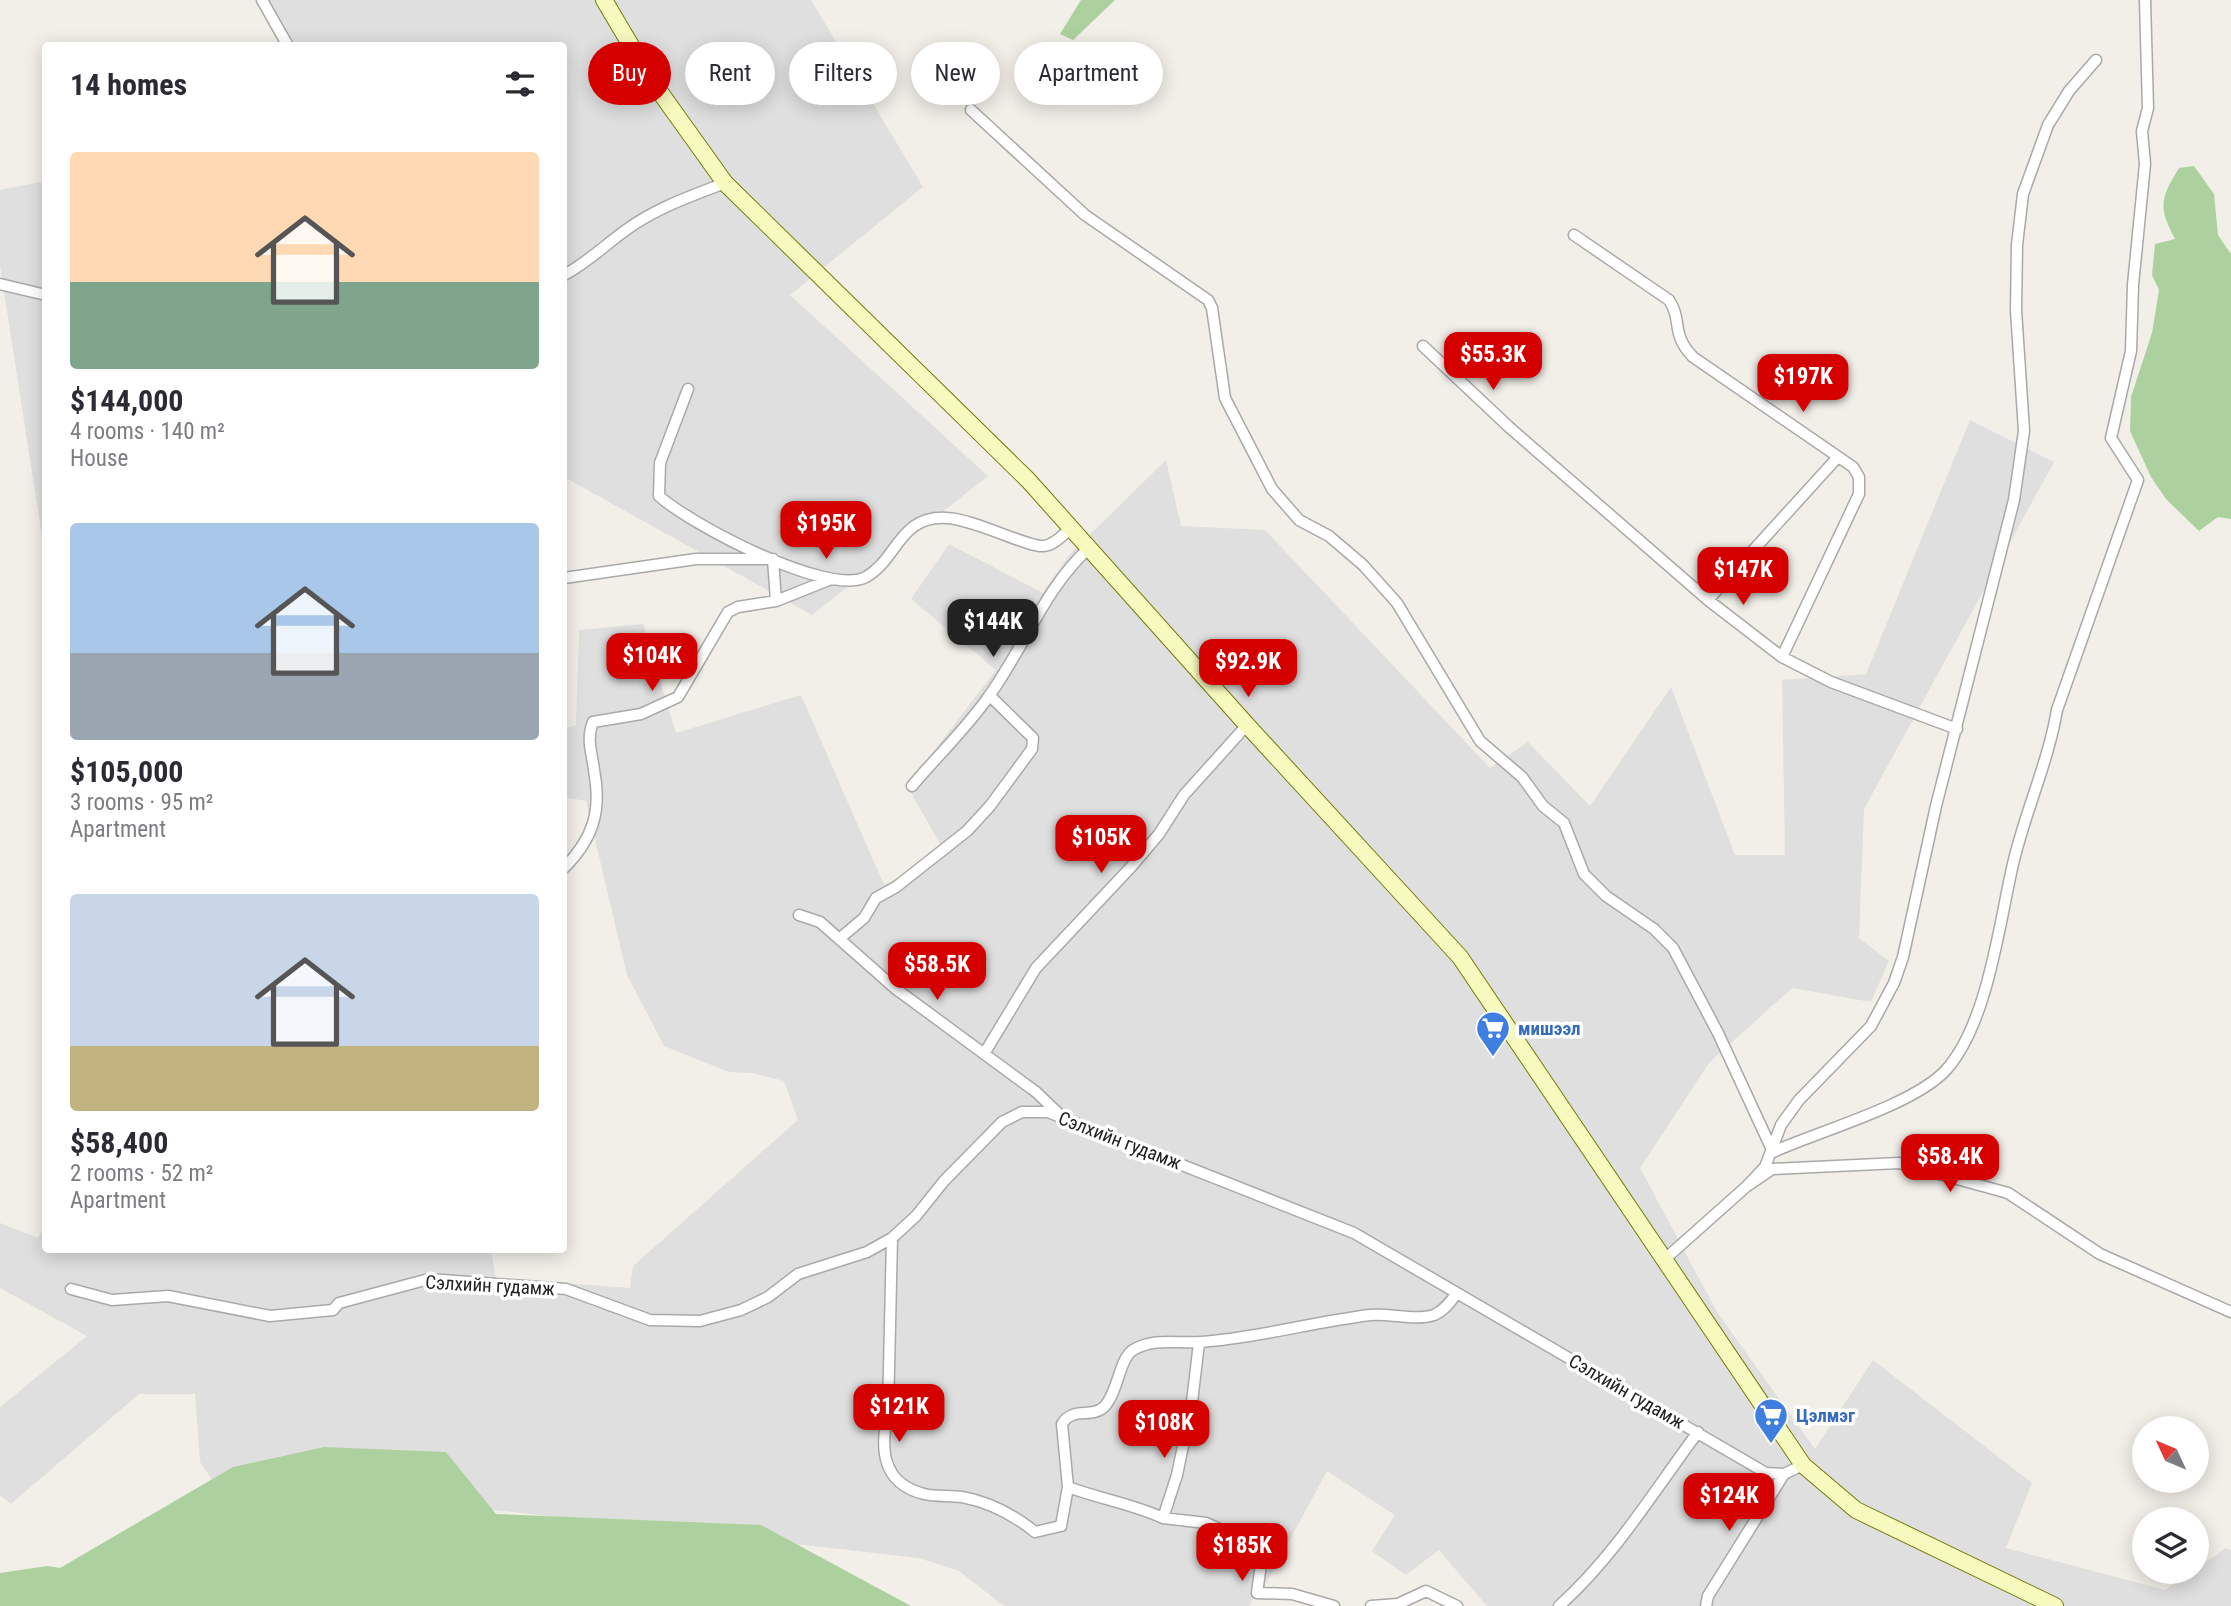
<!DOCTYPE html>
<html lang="en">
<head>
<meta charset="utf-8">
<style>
	body { margin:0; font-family:"Roboto Condensed",sans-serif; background:#f7f7f7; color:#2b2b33; height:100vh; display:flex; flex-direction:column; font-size:26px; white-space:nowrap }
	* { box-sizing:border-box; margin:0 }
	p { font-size:23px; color:#7c7c81 }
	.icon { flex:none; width:38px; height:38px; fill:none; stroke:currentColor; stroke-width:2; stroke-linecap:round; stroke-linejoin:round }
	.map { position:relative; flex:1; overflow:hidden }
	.details { position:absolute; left:42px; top:42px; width:525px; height:1211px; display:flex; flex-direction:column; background:#fff; border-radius:7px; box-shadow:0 4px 18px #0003 }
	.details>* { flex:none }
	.guide { position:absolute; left:588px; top:42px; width:665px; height:63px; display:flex; gap:14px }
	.needle { width:46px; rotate:314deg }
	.controls { position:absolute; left:2132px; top:1416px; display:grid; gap:14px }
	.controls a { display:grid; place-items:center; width:77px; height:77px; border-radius:50%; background:#fff; box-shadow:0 4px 18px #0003; font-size:35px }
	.price { position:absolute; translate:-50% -60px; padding:0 16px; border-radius:14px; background:#d40000; color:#fff; font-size:23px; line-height:46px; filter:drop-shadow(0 2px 4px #0008) }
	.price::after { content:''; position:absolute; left:50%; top:42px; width:21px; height:16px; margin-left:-10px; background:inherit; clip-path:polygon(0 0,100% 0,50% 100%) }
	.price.selected { background:#222; color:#fff }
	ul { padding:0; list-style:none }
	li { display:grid; align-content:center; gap:14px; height:371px; padding:0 28px }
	li span { display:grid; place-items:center; height:217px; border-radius:7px; color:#555 }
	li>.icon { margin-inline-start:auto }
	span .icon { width:126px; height:126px; fill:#fffc; stroke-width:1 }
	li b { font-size:30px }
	h2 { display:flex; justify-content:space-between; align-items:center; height:84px; padding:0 28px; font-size:30px }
	.pill { padding:0 24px; border-radius:32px; background:#fff; box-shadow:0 4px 18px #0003; font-size:24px; line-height:63px }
	.pill.selected { background:#d40000; color:#fff }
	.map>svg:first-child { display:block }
	.residential { fill:#e0dfdf }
	.forest { fill:#add19e }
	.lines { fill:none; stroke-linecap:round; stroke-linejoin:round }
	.minor-casing { stroke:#a9a9a9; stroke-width:13 }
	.secondary-casing { stroke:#707d05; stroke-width:18 }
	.minor { stroke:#fff; stroke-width:10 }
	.secondary { stroke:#f7fabf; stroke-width:16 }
	.labels { text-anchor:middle; stroke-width:7; stroke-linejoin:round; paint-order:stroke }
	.shop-label { font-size:19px; font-weight:bold; fill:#366cbe; stroke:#fff; text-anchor:start }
	.street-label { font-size:19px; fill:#222; stroke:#fff }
</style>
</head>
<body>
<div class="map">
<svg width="2231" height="1606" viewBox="0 0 2231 1606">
	<rect width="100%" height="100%" fill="#f2efe9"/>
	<path class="residential" d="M262,0H811L923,187L790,295L988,476L812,615L564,477V46L287,45Z
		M45,181V530H41L0,266V190Z
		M1970,420L2054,462L1864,809L1859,938L1889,961L1871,1002L1792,988L1709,1063L1640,1168L1717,1312L1815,1449L1873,1360L2032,1483L2006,1548L2165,1590L2226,1548L2231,1550V1606H1487L1439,1550L1406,1575L1372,1551L1395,1515L1327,1471L1261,1593H1256L1249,1606H1004L959,1571L919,1558L468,1507L221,1493L200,1462L195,1394H139L11,1504L0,1495V1407L87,1336L0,1288V1223L38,1238L45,1226L46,1250H491L496,1278L630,1288L633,1266L798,1120L784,1081L752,1073L729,1072L664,1046L627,975L586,801L564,797V729L576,725L579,630L643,624L676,733L801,695L884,885L918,869L943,849L907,786L996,670L911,599L949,544L1043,593L1069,555L1166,460L1181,526L1265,530L1490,768L1528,742L1590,806L1671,687L1735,855H1785L1782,680L1866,674Z"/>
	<path class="forest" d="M1081,0H1115L1073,40L1060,34Z
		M2194,166L2214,194L2218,235L2231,254V519L2218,517L2199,531L2166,499L2151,477L2130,431L2131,397L2152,333L2159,290L2152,275L2155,244L2175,239C2158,207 2160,199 2179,168Z
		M324,1447L446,1452L496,1514L761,1525L911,1606H0V1573L47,1566L60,1568L233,1467Z"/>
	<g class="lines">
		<g class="minor-casing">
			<path id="minor" d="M262,0L288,46
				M971,110L1085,215L1208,300L1212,308L1225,398L1272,489L1299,520L1329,536L1363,565L1397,603L1480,741L1522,777L1543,806L1564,823L1584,874L1606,896L1654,929L1673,948L1718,1033L1773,1152C1819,1131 1914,1105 1946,1070C1988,1023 1999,924 2013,864C2025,812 2048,763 2057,710L2138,480L2111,438L2131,351L2133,285L2145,164L2142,131L2148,108L2145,0
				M1574,235L1669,300C1683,321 1670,333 1693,357L1853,467L1859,477V494L1782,657
				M564,275C587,263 605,245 626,230C656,208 691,196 725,183
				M0,284L46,295
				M1423,346L1509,427L1708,600L1782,657L1831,682L1957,729
				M688,389L660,463L659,496C690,524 828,597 866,577C898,559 899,515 947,518C974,519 1029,548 1044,546C1054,545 1063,535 1070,529
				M564,578L696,559H773L776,601
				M1708,600L1837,458
				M912,786C937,756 967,728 989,696C1024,648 1044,589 1089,548
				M564,868C593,839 602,811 594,770C592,753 586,739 593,722L641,714L678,697L728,612L738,607L776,601L831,579
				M799,915L820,922L896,989L1036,1092L1059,1114
				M839,939L864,918L876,898L896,887L967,831L990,806L1032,749L1033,738L990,696
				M987,1049L1036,968L1131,867L1159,834L1184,795L1247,725
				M1747,1186L1765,1167L1781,1125L1799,1100L1871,1026L1894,983L1903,957L1936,806L2014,500L2024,431L2016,310L2017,245L2023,194L2048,125L2069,91L2096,60
				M892,1238L888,1412C880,1448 881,1483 924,1494C936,1497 950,1495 962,1497C989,1502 1014,1515 1035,1532L1061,1526L1068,1487L1062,1424C1073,1406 1091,1419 1104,1407C1118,1393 1119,1359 1133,1350C1155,1337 1177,1344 1201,1342C1257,1338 1313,1322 1370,1315C1390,1313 1415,1321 1434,1315C1444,1311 1451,1301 1457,1293
				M1665,1259L1747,1186L1772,1169L1899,1163L2008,1193L2100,1254L2231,1312
				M71,1289L112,1300L168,1296L270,1316L333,1310L339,1303L429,1279L566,1289L650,1320L700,1321L741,1310L768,1297L798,1274L867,1252L892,1238L916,1216L944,1181L1002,1122L1022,1112H1048L1354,1233L1766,1473L1784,1474L1803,1465
				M1068,1487C1100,1499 1133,1504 1163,1518L1177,1475L1192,1402L1199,1343
				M1163,1518L1206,1523L1224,1531L1261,1564L1257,1593L1292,1594L1334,1606
				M1371,1606L1398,1604L1426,1591L1457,1606
				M1559,1606C1614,1557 1654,1491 1698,1432
				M1706,1606L1708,1596L1784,1474"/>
		</g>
		<g class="secondary-casing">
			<path id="secondary" d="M604,0L652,81L725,183L1028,480L1247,725L1460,957L1803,1465L1856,1510L2055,1606"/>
		</g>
		<use href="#minor" class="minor"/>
		<use href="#secondary" class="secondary"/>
	</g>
	<defs>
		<g id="supermarket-pin" transform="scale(1.75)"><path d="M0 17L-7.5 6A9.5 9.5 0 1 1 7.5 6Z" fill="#3f7fe0" stroke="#fff"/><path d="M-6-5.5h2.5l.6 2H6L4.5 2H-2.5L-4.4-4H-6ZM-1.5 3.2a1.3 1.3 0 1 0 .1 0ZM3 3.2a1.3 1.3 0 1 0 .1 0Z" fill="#fff"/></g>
	</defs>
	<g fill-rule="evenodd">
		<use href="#supermarket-pin" x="1493" y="1028"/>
		<use href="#supermarket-pin" x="1771" y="1415"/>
	</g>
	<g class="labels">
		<g class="shop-label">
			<text x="1518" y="1035">мишээл</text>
			<text x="1796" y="1422">Цэлмэг</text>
		</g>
		<g class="street-label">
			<text transform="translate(1120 1140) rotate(21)" y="7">Сэлхийн гудамж</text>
			<text transform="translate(490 1285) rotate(3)" y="7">Сэлхийн гудамж</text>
			<text transform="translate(1627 1391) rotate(30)" y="7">Сэлхийн гудамж</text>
		</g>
	</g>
</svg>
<div class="controls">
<a><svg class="needle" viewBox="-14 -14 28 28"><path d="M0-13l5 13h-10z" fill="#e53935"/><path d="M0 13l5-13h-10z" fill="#7c7c81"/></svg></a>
<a><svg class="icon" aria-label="layers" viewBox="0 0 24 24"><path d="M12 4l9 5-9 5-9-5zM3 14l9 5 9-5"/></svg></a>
</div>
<b class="price" style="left:1493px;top:392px">$55.3K</b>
<b class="price" style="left:1803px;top:414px">$197K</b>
<b class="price" style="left:826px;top:561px">$195K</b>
<b class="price" style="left:1743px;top:607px">$147K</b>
<b class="price selected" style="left:993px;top:659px">$144K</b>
<b class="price" style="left:652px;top:693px">$104K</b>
<b class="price" style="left:1248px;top:699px">$92.9K</b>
<b class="price" style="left:1101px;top:875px">$105K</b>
<b class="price" style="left:937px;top:1002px">$58.5K</b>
<b class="price" style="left:1950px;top:1194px">$58.4K</b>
<b class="price" style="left:899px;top:1444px">$121K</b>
<b class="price" style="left:1164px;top:1460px">$108K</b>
<b class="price" style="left:1729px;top:1533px">$124K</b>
<b class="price" style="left:1242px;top:1583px">$185K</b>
<div class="guide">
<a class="pill selected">Buy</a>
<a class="pill">Rent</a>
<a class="pill">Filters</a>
<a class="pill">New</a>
<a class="pill">Apartment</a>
</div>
<section class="details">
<h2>14 homes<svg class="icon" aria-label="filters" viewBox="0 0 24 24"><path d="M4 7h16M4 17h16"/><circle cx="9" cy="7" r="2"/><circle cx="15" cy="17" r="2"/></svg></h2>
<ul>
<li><span style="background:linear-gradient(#ffd9b3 60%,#7fa58c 0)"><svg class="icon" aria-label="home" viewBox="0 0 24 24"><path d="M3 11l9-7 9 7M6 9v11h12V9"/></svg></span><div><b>$144,000</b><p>4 rooms · 140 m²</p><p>House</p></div></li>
<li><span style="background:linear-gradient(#a9c7e8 60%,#9aa5b1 0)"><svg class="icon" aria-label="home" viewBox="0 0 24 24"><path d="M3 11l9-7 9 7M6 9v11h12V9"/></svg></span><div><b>$105,000</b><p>3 rooms · 95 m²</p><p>Apartment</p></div></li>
<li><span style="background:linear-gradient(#c9d6e8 70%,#c2b280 0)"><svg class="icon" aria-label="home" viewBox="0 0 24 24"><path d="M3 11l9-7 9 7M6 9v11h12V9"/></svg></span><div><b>$58,400</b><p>2 rooms · 52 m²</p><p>Apartment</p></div></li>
</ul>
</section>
</div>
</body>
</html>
